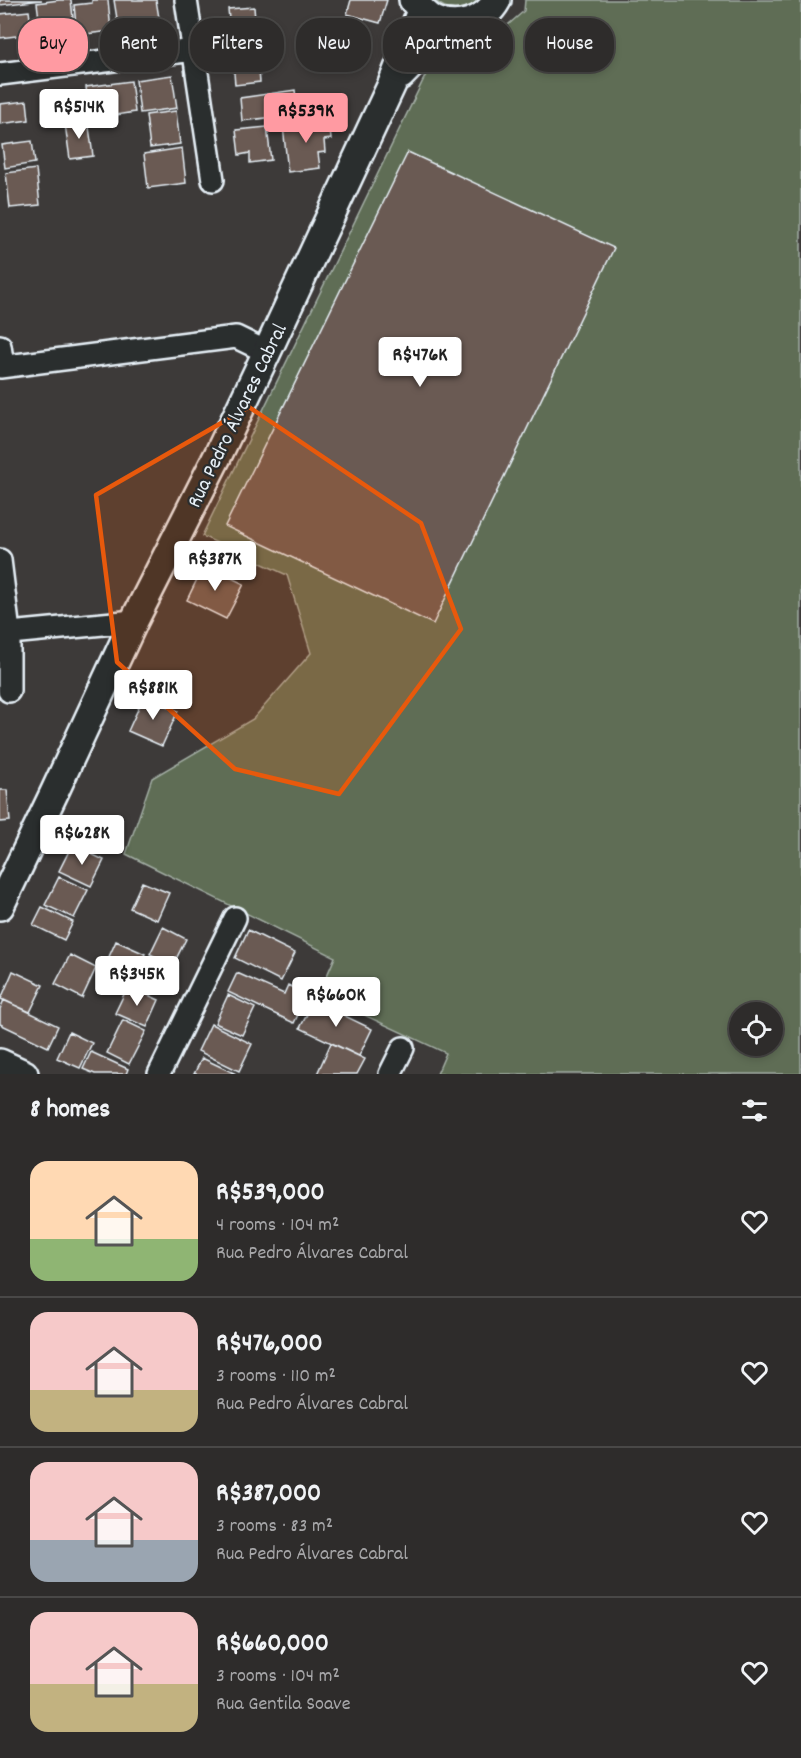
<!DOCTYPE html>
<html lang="en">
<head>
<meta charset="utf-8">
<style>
	body { margin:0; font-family:Dekko,sans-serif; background:#3a3837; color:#f1f3f6; height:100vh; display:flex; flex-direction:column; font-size:22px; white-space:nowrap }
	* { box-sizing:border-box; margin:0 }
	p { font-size:20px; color:#a7a7a9 }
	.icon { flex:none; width:33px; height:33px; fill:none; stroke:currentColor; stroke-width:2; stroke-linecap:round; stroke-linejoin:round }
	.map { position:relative; height:1074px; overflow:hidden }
	.side { display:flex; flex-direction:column; background:#2e2c2b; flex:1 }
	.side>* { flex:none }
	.hud { position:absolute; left:18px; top:18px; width:765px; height:54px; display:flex; gap:12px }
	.controls { position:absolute; left:729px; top:1002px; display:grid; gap:12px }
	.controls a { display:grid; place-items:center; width:54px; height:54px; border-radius:50%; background:#2e2c2b; box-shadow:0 3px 9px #0003,0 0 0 2px #494847; font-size:30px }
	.price { position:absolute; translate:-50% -51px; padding:0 14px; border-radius:6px; background:#fff; color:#222; font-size:20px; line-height:39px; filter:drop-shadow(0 2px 3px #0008) }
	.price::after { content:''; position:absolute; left:50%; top:36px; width:18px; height:14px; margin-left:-9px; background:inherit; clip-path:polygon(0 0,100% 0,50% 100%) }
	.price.current { background:#ff9aa2; color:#111 }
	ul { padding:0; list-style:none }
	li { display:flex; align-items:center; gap:18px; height:150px; padding:0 30px }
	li+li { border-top:2px solid #494847 }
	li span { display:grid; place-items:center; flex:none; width:168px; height:120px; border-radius:18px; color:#555 }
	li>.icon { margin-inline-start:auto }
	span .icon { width:72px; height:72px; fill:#fffc; stroke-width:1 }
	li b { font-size:26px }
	h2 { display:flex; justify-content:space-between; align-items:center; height:72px; padding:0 30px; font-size:26px }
	.tag { padding:0 21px; border-radius:24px; background:#2e2c2b; box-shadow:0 3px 9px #0003,0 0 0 2px #494847; font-size:21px; line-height:54px }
	.tag.current { background:#ff9aa2; color:#111 }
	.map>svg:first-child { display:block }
	.green { fill:#5f6d54; stroke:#a4afa6; stroke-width:1.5; fill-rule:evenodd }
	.building { fill:#6a5a52; stroke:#e8f1f8; stroke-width:1.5 }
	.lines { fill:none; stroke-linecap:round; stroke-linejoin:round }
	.minor-casing { stroke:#e8f1f8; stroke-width:26 }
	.tertiary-casing { stroke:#e8f1f8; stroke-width:32 }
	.minor { stroke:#2a2d2e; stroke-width:21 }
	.tertiary { stroke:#2a2d2e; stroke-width:27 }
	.marked { fill:#e8590c; fill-opacity:0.2; stroke:#e8590c; stroke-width:4.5; stroke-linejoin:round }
	.labels { text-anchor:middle; stroke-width:4.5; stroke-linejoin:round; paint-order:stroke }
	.street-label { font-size:21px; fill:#e8f1f8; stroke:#2a2d2e }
</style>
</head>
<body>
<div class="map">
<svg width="801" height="1074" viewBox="0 0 801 1074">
	<rect width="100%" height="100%" fill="#3d3a39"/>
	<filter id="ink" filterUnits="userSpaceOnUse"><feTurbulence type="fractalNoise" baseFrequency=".0167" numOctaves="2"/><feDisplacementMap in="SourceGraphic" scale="12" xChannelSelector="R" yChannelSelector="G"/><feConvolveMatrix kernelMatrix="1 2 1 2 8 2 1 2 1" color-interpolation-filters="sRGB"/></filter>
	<g filter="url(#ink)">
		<path class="green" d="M435,0H479C467,12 447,13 435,0Z
			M525,0H801V1074H437L446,1053L319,994L335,957L126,854L152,778L253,719L311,653L287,575L202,536L433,60L485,45L524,11ZM740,1012H772V1046H740Z"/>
		<path class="building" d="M0,0H42L0,5Z
			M59,0H71L75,36L52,39L51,33L41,34L37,3Z
			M92,0H108L111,31L77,35L74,5L92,3Z
			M114,0H156L160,24L119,31Z
			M351,0H387L380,23L347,14Z
			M254,7L257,46L232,48L228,9Z
			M29,11L32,34L0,38V14Z
			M257,46L260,82L235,85L232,48Z
			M172,75L177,108L140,113L136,80Z
			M131,81L135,112L90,119L86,87Z
			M295,90L298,114L242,121L240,98Z
			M323,98L326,116L302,120L300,102Z
			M27,101L29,120L0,124V104Z
			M176,111L180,144L150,148L146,115Z
			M88,120L93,156L70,159L65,124Z
			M329,120L331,139L324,140L325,152L318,153L320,168L288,172L283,126Z
			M267,127L271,160L250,163V153L239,155L236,130Z
			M32,141L35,163L5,168L2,145Z
			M182,148L186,183L148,188L144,154Z
			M408,152L614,248L433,624L225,526Z
			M36,169L40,205L10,208L6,173Z
			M204,565L244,584L226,619L187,600Z
			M144,696L178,711L162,746L128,731Z
			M0,790H7L10,821L0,822Z
			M72,845L104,860L91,886L59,871Z
			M59,877L88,890L74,918L45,905Z
			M142,882L169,893L157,920L130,908Z
			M42,907L73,922L64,940L33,925Z
			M163,927L186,939L173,965L150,954Z
			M248,930L295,953L281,981L235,958Z
			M116,941L145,954L133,981L104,968Z
			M70,955L96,968L82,998L55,984Z
			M13,971L43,985L30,1012L1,999Z
			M237,973L284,994L288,985L308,994L294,1023L228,992Z
			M128,986L159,1000L147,1027L115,1013Z
			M228,995L255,1008L242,1035L215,1023Z
			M4,1000L58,1026L48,1047L0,1024V1009Z
			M314,1001L372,1029L359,1056L300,1028Z
			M123,1020L146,1031L129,1064L107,1053Z
			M211,1024L252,1044L239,1071L198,1051Z
			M69,1032L92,1043L80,1068L57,1058Z
			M331,1043L365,1059L357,1074H317Z
			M91,1052L128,1069L126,1074H95L83,1069Z
			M202,1058L236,1074H194Z"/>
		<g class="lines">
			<g class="minor-casing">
				<path id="minor" d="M186,0L213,180
					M0,74L194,50
					M0,346L3,366
					M0,367L236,337L267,352
					M0,560L9,632V691
					M0,634L134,621
					M159,1074L235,918
					M390,1074L403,1048"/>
			</g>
			<g class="tertiary-casing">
				<path id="tertiary" d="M413,0C419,8 425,15 434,20C456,31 485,22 497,0
					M401,75L450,25
					M0,906L55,791L134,621L218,455L267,352L392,84L421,11
					M0,1063L24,1074"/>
			</g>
			<use href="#minor" class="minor"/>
			<use href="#tertiary" class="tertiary"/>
		</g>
	</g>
	<path class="marked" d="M249,407L421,523L461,629L339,794L235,769L117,662L96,495Z"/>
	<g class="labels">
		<g class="street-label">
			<text transform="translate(236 415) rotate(-64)" y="7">Rua Pedro Álvares Cabral</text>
		</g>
	</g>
</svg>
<div class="controls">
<a><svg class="icon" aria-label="locate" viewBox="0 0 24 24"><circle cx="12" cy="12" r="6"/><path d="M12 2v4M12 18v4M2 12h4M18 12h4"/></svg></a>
</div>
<b class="price" style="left:79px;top:140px">R$514K</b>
<b class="price current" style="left:306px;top:144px">R$539K</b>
<b class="price" style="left:420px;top:388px">R$476K</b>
<b class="price" style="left:215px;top:592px">R$387K</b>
<b class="price" style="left:153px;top:721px">R$881K</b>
<b class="price" style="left:82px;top:866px">R$628K</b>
<b class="price" style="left:137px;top:1007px">R$345K</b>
<b class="price" style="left:336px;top:1028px">R$660K</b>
<div class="hud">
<a class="tag current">Buy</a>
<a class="tag">Rent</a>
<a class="tag">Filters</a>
<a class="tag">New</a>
<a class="tag">Apartment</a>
<a class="tag">House</a>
</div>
</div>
<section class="side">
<h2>8 homes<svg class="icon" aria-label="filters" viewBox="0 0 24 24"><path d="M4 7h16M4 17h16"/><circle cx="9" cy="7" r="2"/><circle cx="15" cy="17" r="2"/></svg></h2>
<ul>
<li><span style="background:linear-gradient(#ffd9b3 65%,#8fb573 0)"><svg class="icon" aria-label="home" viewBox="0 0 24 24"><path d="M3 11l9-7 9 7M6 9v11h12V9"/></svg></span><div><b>R$539,000</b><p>4 rooms · 104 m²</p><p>Rua Pedro Álvares Cabral</p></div><svg class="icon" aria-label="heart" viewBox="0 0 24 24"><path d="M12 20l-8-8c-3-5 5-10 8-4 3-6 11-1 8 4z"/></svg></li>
<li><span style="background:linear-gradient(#f6c9c9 65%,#c2b280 0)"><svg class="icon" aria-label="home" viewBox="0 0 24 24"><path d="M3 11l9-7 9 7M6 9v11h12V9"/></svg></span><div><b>R$476,000</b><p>3 rooms · 110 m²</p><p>Rua Pedro Álvares Cabral</p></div><svg class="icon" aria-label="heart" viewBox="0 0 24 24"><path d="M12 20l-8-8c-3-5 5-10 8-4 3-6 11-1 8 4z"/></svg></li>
<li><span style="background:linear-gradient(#f6c9c9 65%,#9aa5b1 0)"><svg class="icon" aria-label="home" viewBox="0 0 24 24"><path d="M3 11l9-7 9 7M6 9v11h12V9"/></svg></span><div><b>R$387,000</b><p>3 rooms · 83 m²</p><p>Rua Pedro Álvares Cabral</p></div><svg class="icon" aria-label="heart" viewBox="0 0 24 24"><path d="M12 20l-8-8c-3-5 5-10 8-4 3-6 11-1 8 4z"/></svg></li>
<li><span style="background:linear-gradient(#f6c9c9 60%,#c2b280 0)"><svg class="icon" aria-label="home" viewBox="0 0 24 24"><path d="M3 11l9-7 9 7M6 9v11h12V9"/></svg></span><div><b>R$660,000</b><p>3 rooms · 104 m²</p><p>Rua Gentila Soave</p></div><svg class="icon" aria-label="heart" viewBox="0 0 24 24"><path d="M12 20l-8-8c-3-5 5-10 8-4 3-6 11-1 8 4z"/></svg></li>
</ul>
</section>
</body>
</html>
